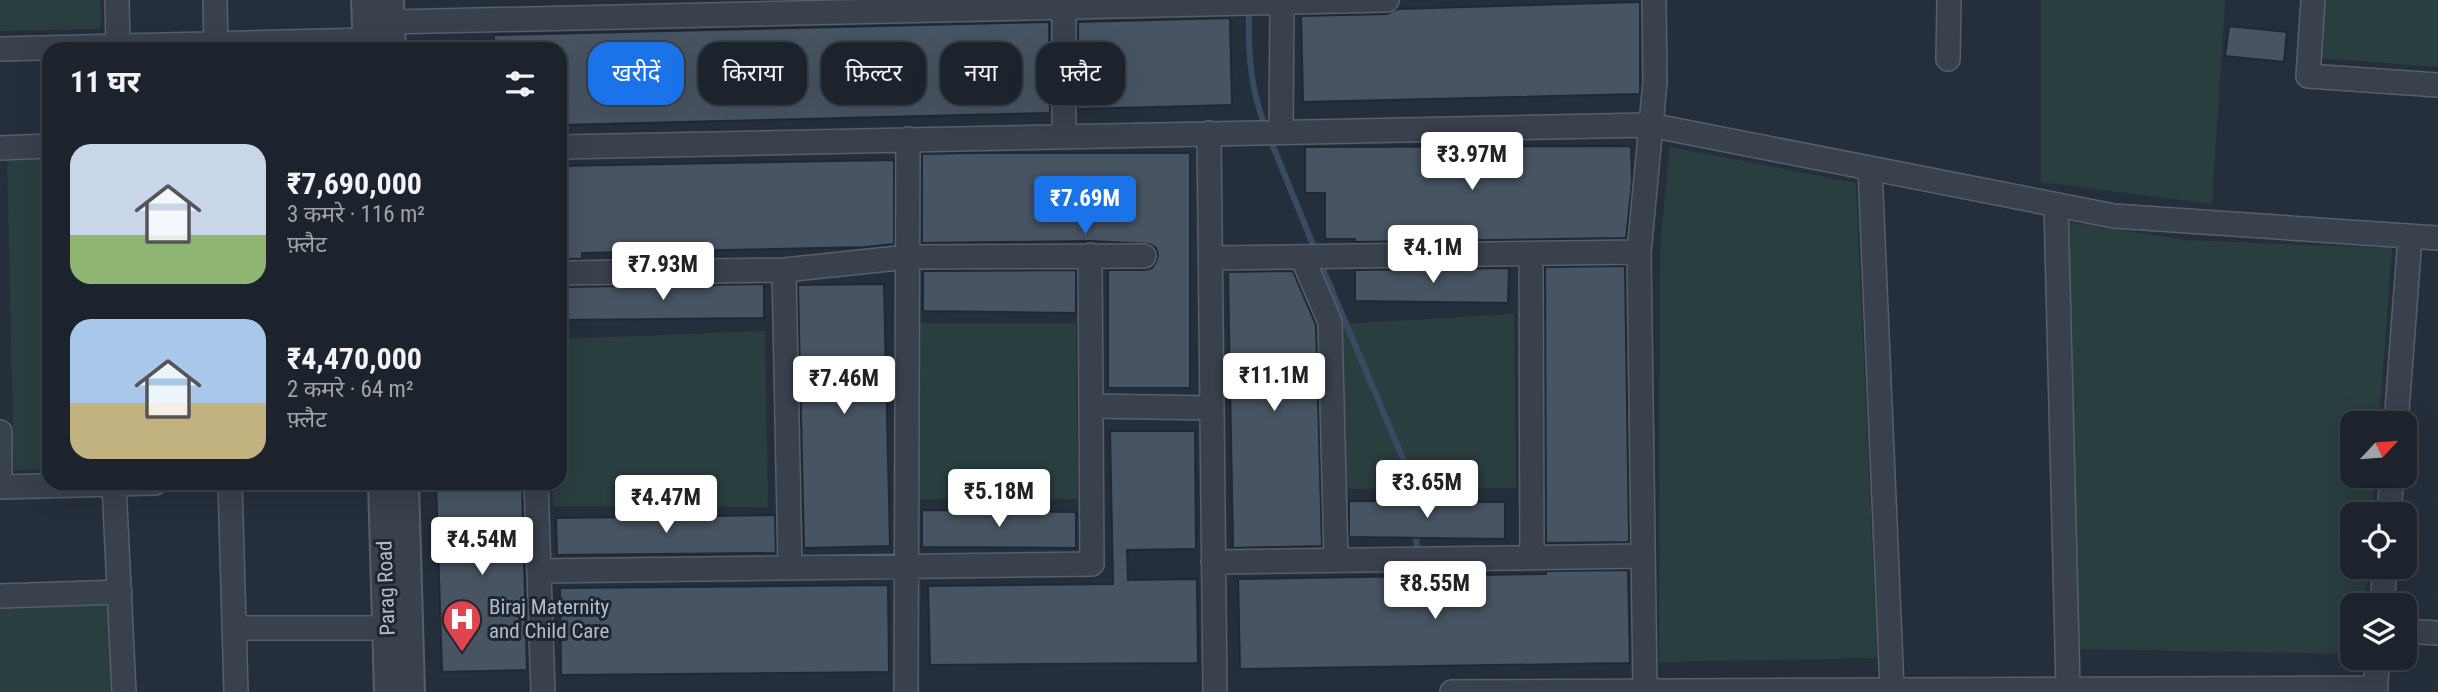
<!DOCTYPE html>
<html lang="hi">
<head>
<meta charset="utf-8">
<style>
	body { margin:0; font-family:"Roboto Condensed","Noto Sans Devanagari",sans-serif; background:#252b34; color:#f1f3f6; height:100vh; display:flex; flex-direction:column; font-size:26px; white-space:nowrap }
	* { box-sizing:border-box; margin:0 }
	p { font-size:23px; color:#a0a4a9 }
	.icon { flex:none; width:38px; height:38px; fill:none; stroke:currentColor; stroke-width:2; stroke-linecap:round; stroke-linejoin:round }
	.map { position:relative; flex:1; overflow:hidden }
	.panel { position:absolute; left:42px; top:42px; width:525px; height:448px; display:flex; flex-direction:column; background:#1c232c; border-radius:21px; box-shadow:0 7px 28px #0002,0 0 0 2px #3a4048 }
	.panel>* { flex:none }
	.hud { position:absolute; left:588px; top:42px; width:665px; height:63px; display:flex; gap:14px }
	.needle { width:46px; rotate:64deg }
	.fabs { position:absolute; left:2340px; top:411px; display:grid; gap:14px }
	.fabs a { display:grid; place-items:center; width:77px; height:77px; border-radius:14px; background:#1c232c; box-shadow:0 7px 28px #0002,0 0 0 2px #3a4048; font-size:35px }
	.price { position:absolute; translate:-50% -60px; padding:0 16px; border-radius:7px; background:#fff; color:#222; font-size:23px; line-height:46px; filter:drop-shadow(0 2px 4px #0008) }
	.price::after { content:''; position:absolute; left:50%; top:42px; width:21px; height:16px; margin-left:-10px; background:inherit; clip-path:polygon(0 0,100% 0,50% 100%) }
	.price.on { background:#1a73e8; color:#fff }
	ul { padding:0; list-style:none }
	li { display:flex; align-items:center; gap:21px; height:175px; padding:0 28px }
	li span { display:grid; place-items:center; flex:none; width:196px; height:140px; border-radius:21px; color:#555 }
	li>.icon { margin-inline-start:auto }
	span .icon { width:84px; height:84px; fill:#fffc; stroke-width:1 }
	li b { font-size:30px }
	h2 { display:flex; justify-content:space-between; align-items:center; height:84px; padding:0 28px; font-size:30px }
	.tag { padding:0 24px; border-radius:21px; background:#1c232c; box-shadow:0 7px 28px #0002,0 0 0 2px #3a4048; font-size:24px; line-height:63px }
	.tag.on { background:#1a73e8; color:#fff }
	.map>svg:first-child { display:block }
	.green { fill:#293e3f }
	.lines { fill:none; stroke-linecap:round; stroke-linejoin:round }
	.stream { stroke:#394b62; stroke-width:6 }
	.building { fill:#485462; stroke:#1f2833; stroke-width:2 }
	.minor-casing { stroke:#565f6a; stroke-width:26 }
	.tertiary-casing { stroke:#565f6a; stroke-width:32 }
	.minor { stroke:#38414c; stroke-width:23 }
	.tertiary { stroke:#38414c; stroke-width:28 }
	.labels { text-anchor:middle; stroke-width:6; stroke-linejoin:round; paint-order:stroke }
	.street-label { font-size:21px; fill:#b4bcc7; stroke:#1d2631 }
	.poi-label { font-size:21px; fill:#b4bcc7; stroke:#1d2631; text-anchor:start }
</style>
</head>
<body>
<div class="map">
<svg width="2438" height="692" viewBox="0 0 2438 692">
	<rect width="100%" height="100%" fill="#252f3b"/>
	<path class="green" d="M0,0H100L101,29L0,31Z
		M2041,0H2225L2212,204L2041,182Z
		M2323,0H2438V67L2319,58Z
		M1670,147L1856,183L1877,658L1659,662L1660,246Z
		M49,156V469L14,470L7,157Z
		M2067,222L2185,240L2392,248L2379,423L2352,424V476H2375L2372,514H2352V567H2368L2365,605L2352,606V654L2079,649Z
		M1514,314L1516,488L1344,489L1339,324Z
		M918,323H1076L1078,499H919Z
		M765,331L768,507L553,506L552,483H560V339Z
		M110,606L111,692H0V607Z"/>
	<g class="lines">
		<path class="stream" d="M1249,9C1248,52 1250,88 1266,129
			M1270,139L1316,252
			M1320,262L1407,468L1413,509
			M1415,531L1418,555"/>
	</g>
	<path class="building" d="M1640,2V94L1303,102L1301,16L1387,14L1397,9Z
		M1230,18L1232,105L1078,109V22Z
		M1049,22L1050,113L560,125V49H494V35Z
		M2229,26L2287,32L2284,62L2225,56Z
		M1631,146L1632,182L1626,238L1355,242V239H1325V193H1305V147Z
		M972,153H1190V388H1108V270H1144L1152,268L1156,262L1158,255L1156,248L1150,244L1091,241L922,243V154Z
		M894,160V244L865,247L582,253V259H560V166Z
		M1625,266L1629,542L1546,543L1545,267Z
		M1509,268L1508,303L1355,301V270Z
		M1076,270V313L923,311V271Z
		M1293,271L1316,325L1322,546L1233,548L1228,272Z
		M764,284V318L560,320V287Z
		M884,284L890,546L804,548L798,285Z
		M1110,431H1195L1196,549L1127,550L1128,580L1197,579L1198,663L930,665L928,586L1113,584Z
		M436,483H522L527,670L442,672Z
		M1349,501L1505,502V539L1349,537Z
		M922,510L1076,512V548L922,547Z
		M775,515L776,553L557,555L556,518Z
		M1628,570L1630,663L1240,669L1238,579L1546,574V571Z
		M888,585L889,672L561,675L560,588Z"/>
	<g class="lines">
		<g class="minor-casing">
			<path id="minor" d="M117,0L118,46
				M215,0L216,49
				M1064,0V136
				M2313,0L2308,76L2438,85
				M390,22L1387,0
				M0,49L367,40
				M1948,59L1949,0
				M1281,132L1282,0
				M1209,133L1215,692
				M560,147L1650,125L2114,216L2438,238
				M0,148L49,146
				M1870,168L1892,689
				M2056,205L2068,688
				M1531,254L1532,558
				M1302,257L1330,322L1336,560
				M1211,258L1639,252
				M784,270L790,568
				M560,273L784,270L908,257L1144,256
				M1091,406L1212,408
				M2396,424L2410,237
				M0,432V487
				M230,483L236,692
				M536,483L543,692
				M114,484L124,692
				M0,487L155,483
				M2389,514L2392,476
				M1213,562L1643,556
				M539,571L1092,564L1090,255
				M0,596L120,592
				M2382,606L2385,567
				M234,628H388
				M2404,631L2438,633
				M1645,690L1639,252L1655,82L1654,0
				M906,692L908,139
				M1452,692L2376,688
				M2375,692L2378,658"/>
		</g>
		<g class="tertiary-casing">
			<path id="tertiary" d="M366,0L368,49
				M389,0L391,49
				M383,483L389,692
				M404,483L410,692"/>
		</g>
		<use href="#minor" class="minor"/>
		<use href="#tertiary" class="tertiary"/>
	</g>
	<defs>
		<g id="hospital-pin" transform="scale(2.0125)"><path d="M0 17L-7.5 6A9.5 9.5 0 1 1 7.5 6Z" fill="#e0444e" stroke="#1d2631"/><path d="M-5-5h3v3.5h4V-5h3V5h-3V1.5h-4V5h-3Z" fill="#fff"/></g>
	</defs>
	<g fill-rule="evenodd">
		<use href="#hospital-pin" x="462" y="619"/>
	</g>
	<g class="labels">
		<g class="street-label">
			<text transform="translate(386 588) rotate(-92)" y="7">Parag Road</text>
		</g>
		<g class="poi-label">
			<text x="489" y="614">Biraj Maternity<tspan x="489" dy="24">and Child Care</tspan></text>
		</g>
	</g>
</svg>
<div class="fabs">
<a><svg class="needle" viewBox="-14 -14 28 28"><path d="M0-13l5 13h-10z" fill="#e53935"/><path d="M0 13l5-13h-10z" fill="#a0a4a9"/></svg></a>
<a><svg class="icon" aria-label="locate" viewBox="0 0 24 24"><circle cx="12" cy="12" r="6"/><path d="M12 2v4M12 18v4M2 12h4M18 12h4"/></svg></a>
<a><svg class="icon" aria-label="layers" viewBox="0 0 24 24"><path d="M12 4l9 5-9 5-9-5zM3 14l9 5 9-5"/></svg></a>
</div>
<b class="price" style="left:1472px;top:192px">₹3.97M</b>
<b class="price on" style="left:1085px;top:236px">₹7.69M</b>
<b class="price" style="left:1433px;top:285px">₹4.1M</b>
<b class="price" style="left:663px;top:302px">₹7.93M</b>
<b class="price" style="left:1274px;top:413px">₹11.1M</b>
<b class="price" style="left:844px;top:416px">₹7.46M</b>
<b class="price" style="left:1427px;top:520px">₹3.65M</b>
<b class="price" style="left:999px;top:529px">₹5.18M</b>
<b class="price" style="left:666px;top:535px">₹4.47M</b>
<b class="price" style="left:482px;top:577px">₹4.54M</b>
<b class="price" style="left:1435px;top:621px">₹8.55M</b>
<div class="hud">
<a class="tag on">खरीदें</a>
<a class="tag">किराया</a>
<a class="tag">फ़िल्टर</a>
<a class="tag">नया</a>
<a class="tag">फ़्लैट</a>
</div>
<section class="panel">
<h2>11 घर<svg class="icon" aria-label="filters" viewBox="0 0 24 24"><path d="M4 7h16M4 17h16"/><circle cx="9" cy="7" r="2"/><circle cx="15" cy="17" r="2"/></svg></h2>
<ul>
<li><span style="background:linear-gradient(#c9d6e8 65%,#8fb573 0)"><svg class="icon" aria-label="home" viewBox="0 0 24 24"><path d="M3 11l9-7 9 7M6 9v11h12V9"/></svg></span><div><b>₹7,690,000</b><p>3 कमरे · 116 m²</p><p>फ़्लैट</p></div></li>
<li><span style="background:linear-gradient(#a9c7e8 60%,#c2b280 0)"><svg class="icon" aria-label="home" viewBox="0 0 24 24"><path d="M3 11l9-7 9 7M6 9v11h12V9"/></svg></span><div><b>₹4,470,000</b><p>2 कमरे · 64 m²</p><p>फ़्लैट</p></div></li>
</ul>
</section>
</div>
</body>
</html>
